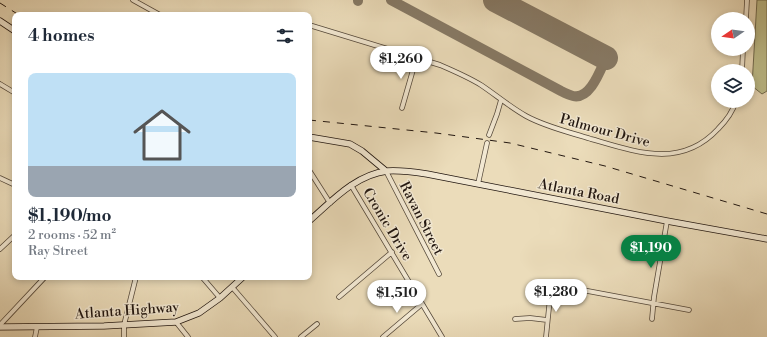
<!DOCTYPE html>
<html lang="en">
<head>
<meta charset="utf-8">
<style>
	body { margin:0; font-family:"Libre Bodoni",serif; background:#f6f6f7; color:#1f2937; height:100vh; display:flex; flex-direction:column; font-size:15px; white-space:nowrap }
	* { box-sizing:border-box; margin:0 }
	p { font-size:13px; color:#747a83 }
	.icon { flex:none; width:22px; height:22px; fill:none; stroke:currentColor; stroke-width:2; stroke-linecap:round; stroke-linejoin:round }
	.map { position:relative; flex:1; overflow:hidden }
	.side { position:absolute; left:12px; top:12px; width:300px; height:268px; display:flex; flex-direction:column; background:#fff; border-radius:8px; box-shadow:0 2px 6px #0003 }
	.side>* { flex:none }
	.needle { width:26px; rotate:257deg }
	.tools { position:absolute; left:711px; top:12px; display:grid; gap:8px }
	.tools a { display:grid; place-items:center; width:44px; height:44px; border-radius:50%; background:#fff; box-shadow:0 2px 6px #0003; font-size:20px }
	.price { position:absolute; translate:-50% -34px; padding:0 9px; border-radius:14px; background:#fff; color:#222; font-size:13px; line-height:26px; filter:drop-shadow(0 1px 2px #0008) }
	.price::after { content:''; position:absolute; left:50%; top:24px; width:12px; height:9px; margin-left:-6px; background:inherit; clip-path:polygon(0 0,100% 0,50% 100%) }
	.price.active { background:#0b8043; color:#fff }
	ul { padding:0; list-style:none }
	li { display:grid; align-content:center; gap:8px; height:212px; padding:0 16px }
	li span { display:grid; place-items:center; height:124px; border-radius:8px; color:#555 }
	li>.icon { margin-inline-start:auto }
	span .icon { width:72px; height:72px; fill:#fffc; stroke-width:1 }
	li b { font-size:17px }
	h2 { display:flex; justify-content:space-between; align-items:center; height:48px; padding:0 16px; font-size:17px }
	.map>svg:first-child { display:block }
	.green { fill:#bebe8b; stroke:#706a4e }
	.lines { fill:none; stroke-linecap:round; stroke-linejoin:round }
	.taxiway { stroke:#867965; stroke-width:10 }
	.runway { stroke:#867965; stroke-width:24 }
	.street-casing { stroke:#54483a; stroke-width:5.5 }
	.secondary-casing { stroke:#211610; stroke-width:7 }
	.street { stroke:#f2e8d2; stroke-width:4 }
	.secondary { stroke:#f2e8d2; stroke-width:5.5 }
	.rail { stroke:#211610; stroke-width:1; stroke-dasharray:7 7; stroke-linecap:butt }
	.labels { text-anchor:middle; stroke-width:3; stroke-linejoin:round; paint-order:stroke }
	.street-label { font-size:14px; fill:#211610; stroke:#f2e8d2 }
</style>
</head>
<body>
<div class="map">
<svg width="767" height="337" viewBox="0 0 767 337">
	<rect width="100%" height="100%" fill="#ebdcba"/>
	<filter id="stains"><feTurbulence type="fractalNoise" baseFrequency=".005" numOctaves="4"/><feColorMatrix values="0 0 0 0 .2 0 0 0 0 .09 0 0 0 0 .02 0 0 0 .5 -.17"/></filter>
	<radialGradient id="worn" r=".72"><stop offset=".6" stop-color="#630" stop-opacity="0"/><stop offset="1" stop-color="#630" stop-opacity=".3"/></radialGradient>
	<path class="green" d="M757,0H767V91L762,94L752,86Z"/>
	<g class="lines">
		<path class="taxiway" d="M391,0L561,91C565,93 569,95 573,96C590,100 600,71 606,58
			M358,1V0"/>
		<path class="runway" d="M495,0L606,58"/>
		<g class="street-casing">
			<path id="street" d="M133,0L160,15
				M746,19L747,0
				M309,25L440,65C454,71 468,77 481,85C496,95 510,107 526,116C546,127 569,132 591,139C636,152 681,169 718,129C726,121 733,111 736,101
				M742,71L743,49
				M0,84L15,93
				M402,108L417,56
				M489,135L497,114L501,100
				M309,170L330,203
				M386,171L439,274
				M0,178L15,185
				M478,184L487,143
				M351,185L442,337
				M0,249L15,235
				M202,277L220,298
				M544,286L577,289L689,310
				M232,287L275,337
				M339,297L392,252
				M515,319L530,318L547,320
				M652,319L654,297L667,221
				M176,322L188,337
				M0,325L45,277
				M35,337L37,327
				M124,337V325L136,277
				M301,337L317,324
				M383,337L422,304
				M546,337L551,288"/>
		</g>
		<g class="secondary-casing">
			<path id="secondary" d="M0,21L15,31
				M309,137L350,144L362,151L386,171
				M309,221C332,201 355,175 387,171C400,170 414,172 427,174L667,221L767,239
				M0,327L104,326L176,322L199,313L220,298L243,277"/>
		</g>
		<use href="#street" class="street"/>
		<use href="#secondary" class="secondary"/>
		<path class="rail" d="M0,3L19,15
			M309,120L436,133L510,143L605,166L767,214"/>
	</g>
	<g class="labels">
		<g class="street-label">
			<text transform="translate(605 130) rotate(15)" y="5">Palmour Drive</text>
			<text transform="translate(579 191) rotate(11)" y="5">Atlanta Road</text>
			<text transform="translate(422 218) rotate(63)" y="5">Ravan Street</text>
			<text transform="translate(388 224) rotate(59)" y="5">Cronic Drive</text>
			<text transform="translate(127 310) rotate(-4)" y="5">Atlanta Highway</text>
		</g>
	</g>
	<rect width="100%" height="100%" filter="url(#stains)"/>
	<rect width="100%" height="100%" fill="url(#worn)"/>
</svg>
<div class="tools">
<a><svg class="needle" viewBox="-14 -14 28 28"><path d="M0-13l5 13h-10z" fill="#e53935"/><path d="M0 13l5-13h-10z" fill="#747a83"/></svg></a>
<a><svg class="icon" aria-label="layers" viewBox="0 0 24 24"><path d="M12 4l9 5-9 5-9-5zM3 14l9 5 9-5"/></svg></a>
</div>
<b class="price" style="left:401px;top:80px">$1,260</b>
<b class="price active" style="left:651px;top:269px">$1,190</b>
<b class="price" style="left:556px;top:313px">$1,280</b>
<b class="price" style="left:397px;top:314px">$1,510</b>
<section class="side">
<h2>4 homes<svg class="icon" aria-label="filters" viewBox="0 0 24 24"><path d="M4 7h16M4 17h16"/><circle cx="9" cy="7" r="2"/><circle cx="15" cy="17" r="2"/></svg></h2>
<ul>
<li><span style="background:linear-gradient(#bfe0f5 75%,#9aa5b1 0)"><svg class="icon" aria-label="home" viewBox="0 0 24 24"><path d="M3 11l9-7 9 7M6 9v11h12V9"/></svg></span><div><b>$1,190/mo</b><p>2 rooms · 52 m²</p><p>Ray Street</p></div></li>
</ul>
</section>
</div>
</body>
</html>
